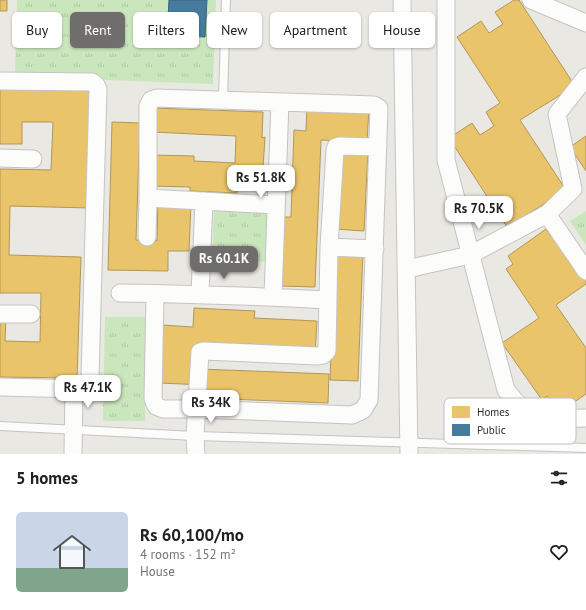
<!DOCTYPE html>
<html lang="en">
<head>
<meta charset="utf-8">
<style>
	body { margin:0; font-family:"PT Sans",sans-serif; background:#f6f6f6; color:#202124; height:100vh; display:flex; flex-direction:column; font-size:15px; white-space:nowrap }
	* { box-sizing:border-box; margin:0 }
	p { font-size:13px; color:#757577 }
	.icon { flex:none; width:22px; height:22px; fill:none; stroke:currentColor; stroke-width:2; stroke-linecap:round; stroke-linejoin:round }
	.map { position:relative; height:454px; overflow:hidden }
	.panel { display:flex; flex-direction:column; background:#fff; flex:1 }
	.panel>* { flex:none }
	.banner { position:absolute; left:12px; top:12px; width:562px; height:36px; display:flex; gap:8px }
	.price { position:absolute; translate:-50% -34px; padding:0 9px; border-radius:8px; background:#fff; color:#222; font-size:13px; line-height:26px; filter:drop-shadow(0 1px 2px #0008) }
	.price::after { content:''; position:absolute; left:50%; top:24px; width:12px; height:9px; margin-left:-6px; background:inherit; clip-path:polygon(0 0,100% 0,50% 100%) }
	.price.current { background:#6f6e6c; color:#fff }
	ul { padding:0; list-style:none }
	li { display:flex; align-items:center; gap:12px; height:100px; padding:0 16px }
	li span { display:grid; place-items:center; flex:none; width:112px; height:80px; border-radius:6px; color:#555 }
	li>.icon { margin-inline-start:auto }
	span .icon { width:48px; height:48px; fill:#fffc; stroke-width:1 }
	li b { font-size:17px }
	h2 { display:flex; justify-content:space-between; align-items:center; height:48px; padding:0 16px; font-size:17px }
	.tag { padding:0 14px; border-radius:6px; background:#fff; box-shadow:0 1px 3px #0004; font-size:14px; line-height:36px }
	.tag.current { background:#6f6e6c; color:#fff }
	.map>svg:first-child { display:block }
	.grass { fill:url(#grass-tufts) }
	.homes { fill:#e9c46a; stroke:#b19758 }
	.public { fill:#457b9d; stroke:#3e647b }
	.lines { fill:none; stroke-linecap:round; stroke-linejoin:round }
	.service-casing { stroke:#c4c4c3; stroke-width:10 }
	.minor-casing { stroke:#c4c4c3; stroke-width:19 }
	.service { stroke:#fcfcfb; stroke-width:8 }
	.minor { stroke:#fcfcfb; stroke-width:17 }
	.key { fill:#fff; stroke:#c0c0c0; stroke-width:1 }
	.key-label { font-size:11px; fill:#2d2d2d }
</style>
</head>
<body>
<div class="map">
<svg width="586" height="454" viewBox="0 0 586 454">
	<defs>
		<pattern id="grass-tufts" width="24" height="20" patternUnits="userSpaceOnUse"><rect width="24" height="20" fill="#cae6bc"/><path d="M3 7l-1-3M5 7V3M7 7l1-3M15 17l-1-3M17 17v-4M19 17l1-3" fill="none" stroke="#aec6a2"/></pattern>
	</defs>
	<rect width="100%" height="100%" fill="#eae8e2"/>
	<path class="grass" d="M17,0H216L213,84L105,80L15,73Z
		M214,206L273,208L271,262L212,260Z
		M586,211V245L570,221Z
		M105,317H147L145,421H103Z"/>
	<path class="homes" d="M0,0H7V11H0Z
		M514,0H519L575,86L520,120L566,190L507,227L449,138L472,123L480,135L494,126L486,112L500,103L457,37L481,21L489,33L503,24L495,12Z
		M0,84L93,86L90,208L10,206L9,255L81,257L77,378L0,377V317H6L5,341L40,342L41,293H0V169L51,170L53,122H22V144H0Z
		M307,105L369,108L367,142L321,140L315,287L280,286L283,217H291L294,130L306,131Z
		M153,108L263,112L262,138L265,137L262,184L238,183L237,193L190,191V187L150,186L151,155L194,156V161L235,163L236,136L152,132Z
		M112,122L140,123L136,240L157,241L158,202L191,203L189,251H168V271L108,270Z
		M586,136V171L570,147Z
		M338,149L368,151L364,231L334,229Z
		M546,229L551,236L555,233L586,278V284L556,305L586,348V394L559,413L547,396L542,400L502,343L539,318L506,269L513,264L508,256Z
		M335,250L363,251L358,381L330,380Z
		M194,308L255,311L254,318L317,321L315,355L251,352V344L193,346L200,369L329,374L328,403L203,398L204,385L160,383L162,325L193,327Z"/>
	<path class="public" d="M169,0H207L205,37L167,35Z"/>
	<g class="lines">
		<g class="service-casing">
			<path id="service" d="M223,100L226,0
				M0,426L195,436L586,448"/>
		</g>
		<g class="minor-casing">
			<path id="minor" d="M402,0L409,454
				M446,0V160L506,390L522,409L542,419L586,418
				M531,0L586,23
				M0,81L92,82L96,85L98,89L90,378L87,386L80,389L0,387
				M0,158L33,159
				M547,214L573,189L557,114L586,77
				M147,237L148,198
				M329,247L375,249
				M407,269L470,255L547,214L586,271
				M120,293C189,294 258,296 327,300
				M155,294L153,399L156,406L163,409H197L352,415L363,410L369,400L379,108L374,105L157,98L151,100L148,106V198L276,205
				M200,294L204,201
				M273,296L280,102
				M0,314H31
				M73,454L74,389
				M196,454L195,436L200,352L203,351L318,356L323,355L327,351L329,247L335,150L336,147L339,146L378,147"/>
		</g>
		<use href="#service" class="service"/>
		<use href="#minor" class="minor"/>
	</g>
	<rect x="444" y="398" width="132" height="46" rx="6" class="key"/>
	<rect x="452" y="406" width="18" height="12" fill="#e9c46a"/>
	<rect x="452" y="424" width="18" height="12" fill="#457b9d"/>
	<g class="key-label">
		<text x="477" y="416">Homes</text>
		<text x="477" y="434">Public</text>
	</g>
</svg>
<b class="price" style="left:261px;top:199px">Rs 51.8K</b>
<b class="price" style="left:479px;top:230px">Rs 70.5K</b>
<b class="price current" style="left:224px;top:280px">Rs 60.1K</b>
<b class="price" style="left:88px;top:409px">Rs 47.1K</b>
<b class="price" style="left:211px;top:424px">Rs 34K</b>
<div class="banner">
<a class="tag">Buy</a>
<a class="tag current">Rent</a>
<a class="tag">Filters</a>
<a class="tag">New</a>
<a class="tag">Apartment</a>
<a class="tag">House</a>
</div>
</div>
<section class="panel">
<h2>5 homes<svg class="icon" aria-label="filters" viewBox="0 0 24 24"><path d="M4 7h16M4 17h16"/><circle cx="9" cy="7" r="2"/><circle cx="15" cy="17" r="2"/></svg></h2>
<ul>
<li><span style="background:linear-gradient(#c9d6e8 70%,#7fa58c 0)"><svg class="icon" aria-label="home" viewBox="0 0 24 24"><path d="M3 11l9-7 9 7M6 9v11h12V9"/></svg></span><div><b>Rs 60,100/mo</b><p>4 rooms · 152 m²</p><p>House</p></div><svg class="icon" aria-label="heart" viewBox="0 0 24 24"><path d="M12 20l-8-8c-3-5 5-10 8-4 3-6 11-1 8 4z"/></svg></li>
</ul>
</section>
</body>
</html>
